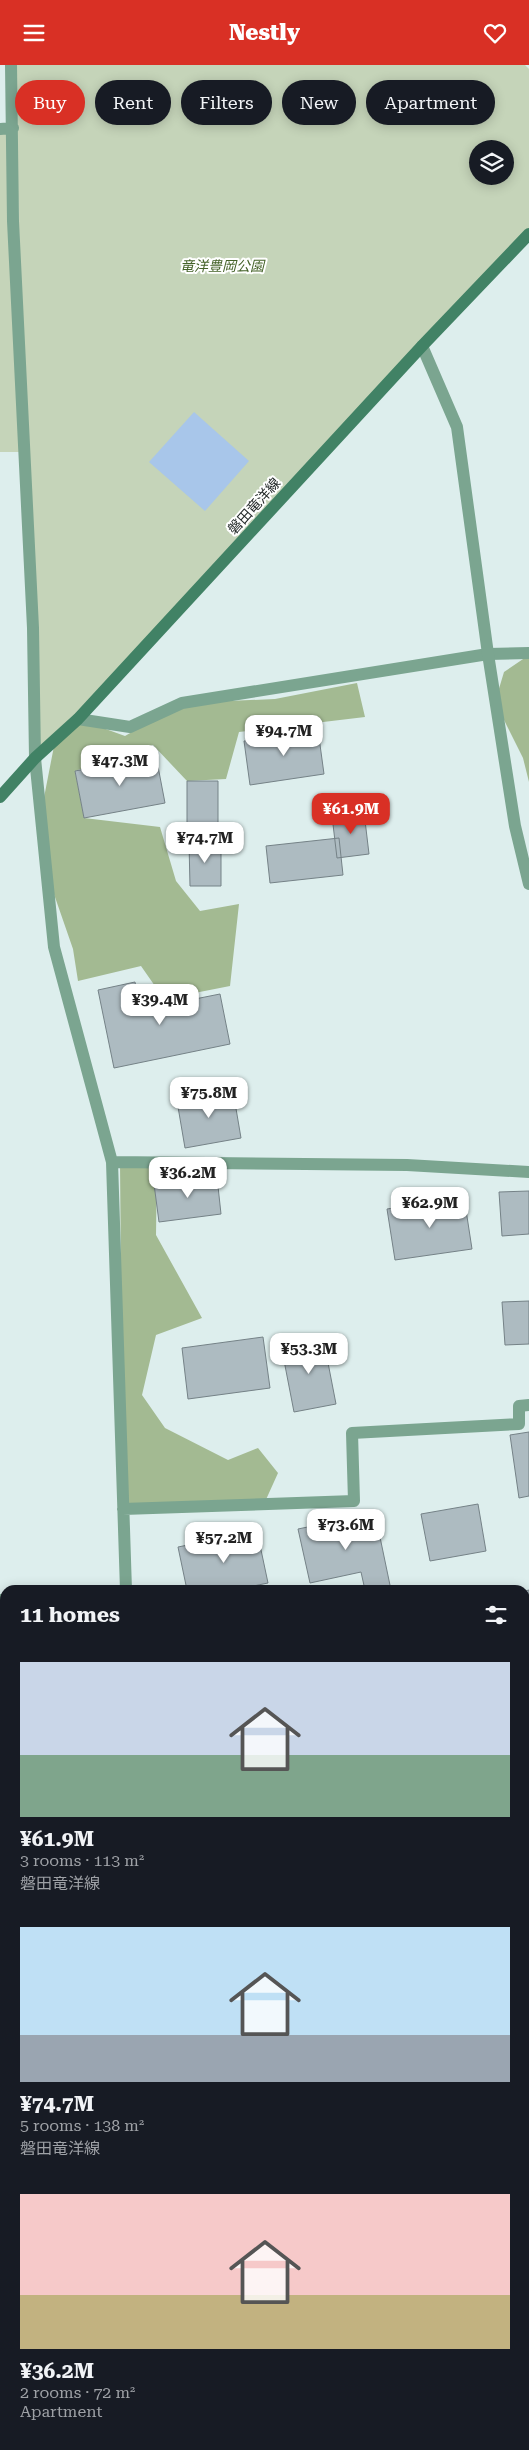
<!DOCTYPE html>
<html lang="en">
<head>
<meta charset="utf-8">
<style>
	body { margin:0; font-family:"Roboto Serif","Noto Sans JP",serif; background:#242831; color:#f1f3f6; height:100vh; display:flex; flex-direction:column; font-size:19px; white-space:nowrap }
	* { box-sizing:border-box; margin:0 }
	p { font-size:16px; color:#9ea1a6 }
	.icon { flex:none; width:28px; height:28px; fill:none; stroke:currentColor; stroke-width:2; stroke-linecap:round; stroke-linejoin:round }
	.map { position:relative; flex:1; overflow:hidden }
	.details { position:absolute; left:0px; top:1520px; width:530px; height:865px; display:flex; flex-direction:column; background:#171b24; border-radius:15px 15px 0 0; box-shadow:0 2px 12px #0003 }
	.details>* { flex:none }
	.banner { position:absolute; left:15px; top:15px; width:500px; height:45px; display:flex; gap:10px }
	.fabs { position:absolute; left:469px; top:75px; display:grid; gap:10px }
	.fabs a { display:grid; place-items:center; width:45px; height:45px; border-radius:50%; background:#171b24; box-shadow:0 2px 12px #0003; font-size:25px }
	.price { position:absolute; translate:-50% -42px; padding:0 11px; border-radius:10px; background:#fff; color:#222; font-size:16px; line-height:32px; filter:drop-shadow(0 1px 2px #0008) }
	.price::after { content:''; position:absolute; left:50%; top:30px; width:15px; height:11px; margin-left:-8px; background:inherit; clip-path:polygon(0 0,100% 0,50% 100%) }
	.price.current { background:#d93025; color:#fff }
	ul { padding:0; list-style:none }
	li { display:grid; align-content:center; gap:10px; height:265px; padding:0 20px }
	li span { display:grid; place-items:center; height:155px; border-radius:0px; color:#555 }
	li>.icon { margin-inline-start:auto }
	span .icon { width:90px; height:90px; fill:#fffc; stroke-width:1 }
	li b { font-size:21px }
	h2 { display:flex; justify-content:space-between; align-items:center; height:60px; padding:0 20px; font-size:21px }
	.chip { padding:0 18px; border-radius:22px; background:#171b24; box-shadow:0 2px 12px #0003; font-size:18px; line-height:45px }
	.chip.current { background:#d93025; color:#fff }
	header { display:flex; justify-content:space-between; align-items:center; height:65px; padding:0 20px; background:#d93025; color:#fff; font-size:22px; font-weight:800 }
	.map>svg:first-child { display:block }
	.green { fill:#c5d4b9; fill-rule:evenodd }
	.forest { fill:#a3ba92 }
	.water { fill:#a8c6ea }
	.building { fill:#adbbc1; stroke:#758287 }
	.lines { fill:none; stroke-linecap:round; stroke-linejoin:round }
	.minor { stroke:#7ba590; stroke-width:12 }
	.tertiary { stroke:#7ba590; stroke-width:12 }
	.secondary { stroke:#418265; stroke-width:12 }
	.labels { text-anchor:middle; stroke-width:4; stroke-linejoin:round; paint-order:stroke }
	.park-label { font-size:14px; font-style:italic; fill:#446228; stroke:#fff }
	.street-label { font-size:14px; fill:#222828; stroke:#fff }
</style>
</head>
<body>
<header><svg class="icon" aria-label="menu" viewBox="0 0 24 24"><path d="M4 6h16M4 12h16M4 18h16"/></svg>Nestly<svg class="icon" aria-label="heart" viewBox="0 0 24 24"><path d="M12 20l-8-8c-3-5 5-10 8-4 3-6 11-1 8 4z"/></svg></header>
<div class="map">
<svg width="529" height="2385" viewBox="0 0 529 2385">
	<rect width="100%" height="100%" fill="#ddeeed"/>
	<path class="green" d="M14,0H525L529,4V171L35,693ZM478,84H505V111H478Z
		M0,68H12L24,387H0Z
		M529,1725V1963L525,1961V1726Z"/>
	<path class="forest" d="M529,590V717L523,693L495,637L504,607Z
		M357,618L365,652L239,667L226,714L187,716L153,680L75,706L84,753L160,762L176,816L200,846L239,839L230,921L164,934L141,901L78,916L73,884L47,809L41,748L55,676L78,654L125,671L182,638L275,634Z
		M120,1097H157L156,1170L202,1253L156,1270L142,1330L165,1363L228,1395L258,1383L278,1408L264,1439L123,1444Z"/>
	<path class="water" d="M194,347L249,396L205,446L149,397Z"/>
	<path class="building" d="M318,665L324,709L250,720L244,676Z
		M156,691L165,738L84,753L75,706Z
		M187,716H218V758H187Z
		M364,747L369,789L337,793L332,751Z
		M339,773L343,810L270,818L266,781Z
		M189,778H221V821H190Z
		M135,917L140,945L220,929L230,979L114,1003L98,925Z
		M233,1026L241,1073L185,1083L177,1036Z
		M217,1112L221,1149L159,1157L154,1119Z
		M529,1126V1169L502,1171L499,1127Z
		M464,1132L472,1184L395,1195L387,1144Z
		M529,1236V1279L505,1280L502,1237Z
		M263,1272L270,1323L188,1334L182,1283Z
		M323,1272L336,1339L294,1347L281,1280Z
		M529,1367V1431L519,1433L510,1370Z
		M478,1439L486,1486L430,1496L421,1449Z
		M375,1448L391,1525H365L361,1507L310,1518L298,1464Z
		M257,1466L268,1518L234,1525H187L178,1482Z
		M529,1525V1591H526L525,1526Z
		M529,1628V1670H525V1629Z
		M529,2009V2058H525V2010Z
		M2,2248H5V2290Z"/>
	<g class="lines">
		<path class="minor" d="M11,0L13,156L33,563L35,693L54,882L112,1097L126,1525
			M0,64L13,63
			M78,654L130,662L182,638L488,589L529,588
			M112,1097L407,1100L529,1107
			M123,1444L354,1436L352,1368L519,1359V1341L529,1340
			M0,1535H5
			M525,1607H529
			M119,2380V2385"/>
		<path class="tertiary" d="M422,281L457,362L488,589L515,761L529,819
			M525,2183H529
			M0,2213L5,2212"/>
		<path class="secondary" d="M0,732L35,693L78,654L422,281L529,169"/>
	</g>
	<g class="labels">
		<g class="park-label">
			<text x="222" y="206">竜洋豊岡公園</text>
		</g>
		<g class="street-label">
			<text transform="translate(254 441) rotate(-48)" y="5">磐田竜洋線</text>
		</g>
	</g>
</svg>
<div class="fabs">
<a><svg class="icon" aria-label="layers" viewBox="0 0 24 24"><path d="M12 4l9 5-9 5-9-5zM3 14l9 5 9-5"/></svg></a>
</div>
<b class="price" style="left:284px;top:692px">¥94.7M</b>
<b class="price" style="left:120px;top:722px">¥47.3M</b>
<b class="price current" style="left:351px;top:770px">¥61.9M</b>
<b class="price" style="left:205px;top:799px">¥74.7M</b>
<b class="price" style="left:160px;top:961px">¥39.4M</b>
<b class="price" style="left:209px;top:1054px">¥75.8M</b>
<b class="price" style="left:188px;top:1134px">¥36.2M</b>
<b class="price" style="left:430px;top:1164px">¥62.9M</b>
<b class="price" style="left:309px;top:1310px">¥53.3M</b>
<b class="price" style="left:346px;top:1486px">¥73.6M</b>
<b class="price" style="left:224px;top:1499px">¥57.2M</b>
<div class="banner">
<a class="chip current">Buy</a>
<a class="chip">Rent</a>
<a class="chip">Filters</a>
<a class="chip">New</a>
<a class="chip">Apartment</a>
</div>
<section class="details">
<h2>11 homes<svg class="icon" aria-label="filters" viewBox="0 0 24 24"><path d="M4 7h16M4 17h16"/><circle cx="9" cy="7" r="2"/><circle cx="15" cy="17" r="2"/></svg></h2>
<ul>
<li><span style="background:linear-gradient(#c9d6e8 60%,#7fa58c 0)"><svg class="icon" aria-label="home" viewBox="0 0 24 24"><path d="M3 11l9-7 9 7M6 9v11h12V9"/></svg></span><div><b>¥61.9M</b><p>3 rooms · 113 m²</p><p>磐田竜洋線</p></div></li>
<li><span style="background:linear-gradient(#bfe0f5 70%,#9aa5b1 0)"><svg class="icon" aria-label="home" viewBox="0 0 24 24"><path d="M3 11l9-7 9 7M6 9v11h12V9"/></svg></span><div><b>¥74.7M</b><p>5 rooms · 138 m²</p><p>磐田竜洋線</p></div></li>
<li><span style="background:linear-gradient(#f6c9c9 65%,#c2b280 0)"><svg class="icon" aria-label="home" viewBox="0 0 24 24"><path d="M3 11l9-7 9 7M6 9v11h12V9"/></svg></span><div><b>¥36.2M</b><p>2 rooms · 72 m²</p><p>Apartment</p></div></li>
</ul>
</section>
</div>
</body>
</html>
